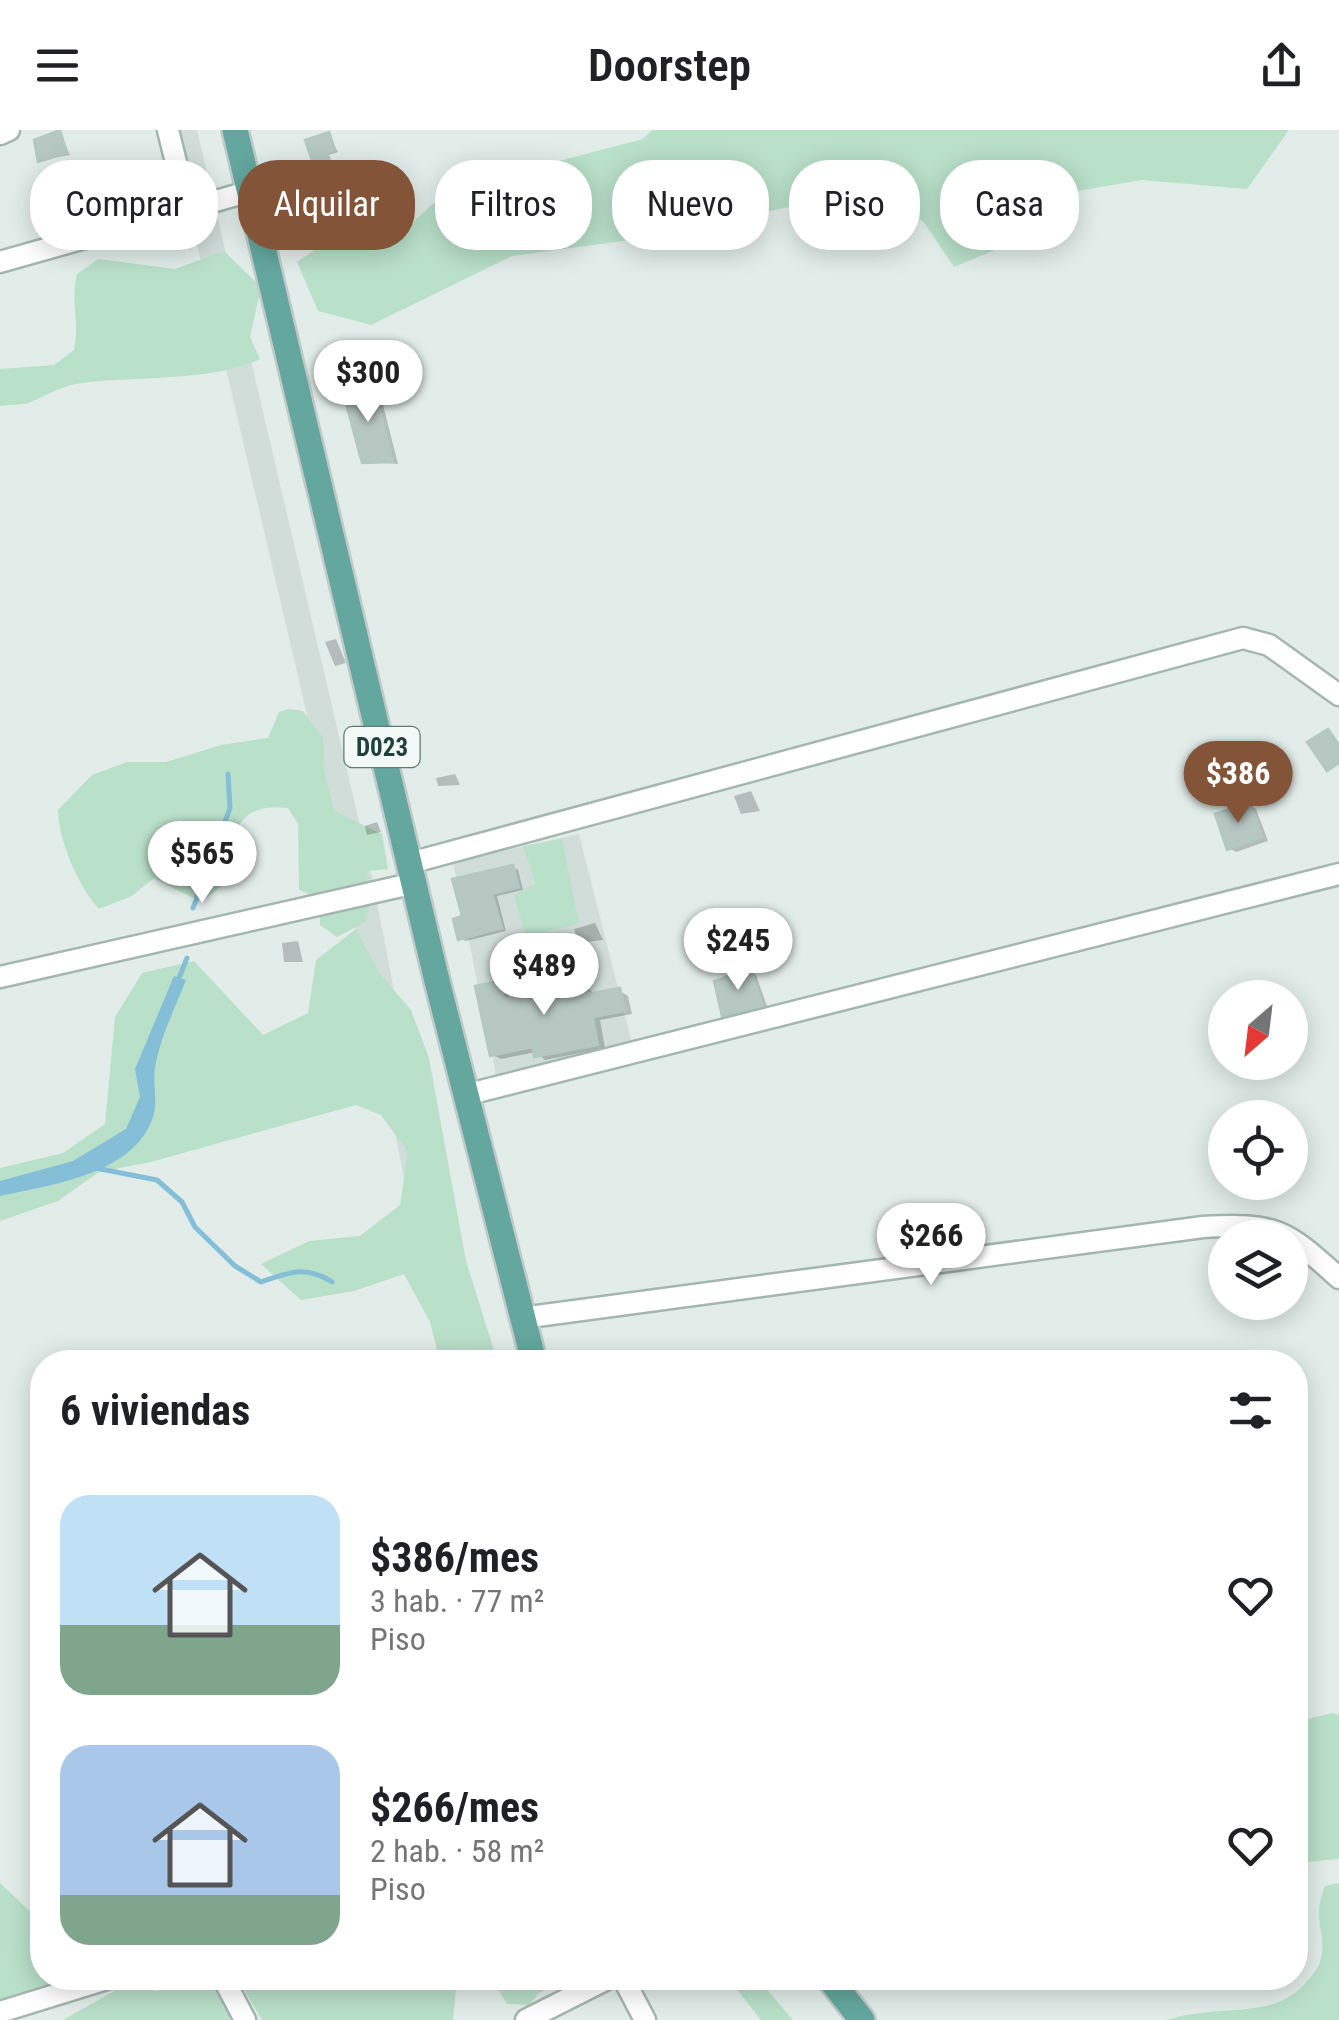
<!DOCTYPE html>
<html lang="es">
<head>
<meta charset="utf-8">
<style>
	body { margin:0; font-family:"Roboto Condensed",sans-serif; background:#f6f6f6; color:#202124; height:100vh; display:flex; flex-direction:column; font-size:38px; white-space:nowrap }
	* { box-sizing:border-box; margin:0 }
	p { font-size:32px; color:#757577 }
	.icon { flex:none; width:55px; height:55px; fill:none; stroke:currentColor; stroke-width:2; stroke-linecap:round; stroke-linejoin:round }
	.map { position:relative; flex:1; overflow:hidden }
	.details { position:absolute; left:30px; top:1220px; width:1278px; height:640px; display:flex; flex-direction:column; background:#fff; border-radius:40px; box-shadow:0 5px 25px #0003 }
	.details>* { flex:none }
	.guide { position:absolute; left:30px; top:30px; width:1280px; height:90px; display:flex; gap:20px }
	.needle { width:65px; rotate:208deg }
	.fabs { position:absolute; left:1208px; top:850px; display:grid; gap:20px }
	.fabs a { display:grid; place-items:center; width:100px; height:100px; border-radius:50%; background:#fff; box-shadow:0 5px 25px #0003; font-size:50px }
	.price { position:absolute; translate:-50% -85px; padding:0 22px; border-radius:35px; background:#fff; color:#222; font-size:32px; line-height:65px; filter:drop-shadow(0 2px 5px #0008) }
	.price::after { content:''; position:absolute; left:50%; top:60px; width:30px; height:22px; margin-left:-15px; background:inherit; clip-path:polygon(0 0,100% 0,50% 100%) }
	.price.on { background:#835438; color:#fff }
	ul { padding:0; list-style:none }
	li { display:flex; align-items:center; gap:30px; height:250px; padding:0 30px }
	li span { display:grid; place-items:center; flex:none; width:280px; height:200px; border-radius:30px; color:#555 }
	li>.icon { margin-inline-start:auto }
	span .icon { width:120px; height:120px; fill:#fffc; stroke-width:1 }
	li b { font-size:42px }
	h2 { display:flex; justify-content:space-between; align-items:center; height:120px; padding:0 30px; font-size:42px }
	.tag { padding:0 35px; border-radius:40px; background:#fff; box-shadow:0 5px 25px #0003; font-size:35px; line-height:90px }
	.tag.on { background:#835438; color:#fff }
	header { display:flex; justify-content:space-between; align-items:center; height:130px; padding:0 30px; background:#fff; font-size:45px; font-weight:600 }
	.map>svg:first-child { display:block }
	.built { fill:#d0ddd9 }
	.green { fill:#b9e0c9 }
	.water { fill:#85bfd7 }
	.shadow { fill:#0003 }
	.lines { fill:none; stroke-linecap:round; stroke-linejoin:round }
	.stream { stroke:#85bfd7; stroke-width:5 }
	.building { fill:#b7c8c3; stroke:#b4c8c2; stroke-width:2.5 }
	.minor-casing { stroke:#a4b6b2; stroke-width:25 }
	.major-casing { stroke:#c1cac8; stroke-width:30 }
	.minor { stroke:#fff; stroke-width:20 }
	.major { stroke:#63a79e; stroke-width:25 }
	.labels { text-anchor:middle; stroke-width:8; stroke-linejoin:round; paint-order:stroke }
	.shield { fill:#f3f9f7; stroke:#5f7874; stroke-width:2.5 }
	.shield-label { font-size:25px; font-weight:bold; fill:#20403c }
</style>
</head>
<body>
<header><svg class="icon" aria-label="menu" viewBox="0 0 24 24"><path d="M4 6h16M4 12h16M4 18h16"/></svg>Doorstep<svg class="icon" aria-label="share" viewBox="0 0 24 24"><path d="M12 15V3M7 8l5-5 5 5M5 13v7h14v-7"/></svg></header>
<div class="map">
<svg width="1339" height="1890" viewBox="0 0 1339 1890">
	<rect width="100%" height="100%" fill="#e2edea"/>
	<path class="built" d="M170,0H197L372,747L436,1076L410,1079L346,751Z
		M579,704L634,921L497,950L453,732Z"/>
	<path class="green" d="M652,0H1289L1247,59L1142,50L1037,68L1014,112L954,137L923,91L876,72L822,69L667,105L512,126L371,195L318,181L297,132L339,103L389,114L448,60L643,9Z
		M224,121L261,157L250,207L260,229C213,252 137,246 82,253C61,256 49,264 31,272C22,276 10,274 0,276V239L54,235L74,220C80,190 70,173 77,144L98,129L175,139Z
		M289,579L303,581L323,608L324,640L334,681L382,704L388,739L367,741L371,768L365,792L337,807L320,795V768L299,760L298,694L288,678C234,671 229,710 228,751L201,772L154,748L132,766L99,779C79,758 58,709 58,680L92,645L127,632H166L221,615L268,608L279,582Z
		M562,709L579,794L526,806L514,765L536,754L523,716Z
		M356,799L379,843L411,880L429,928L466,1131L496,1227L492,1232H440L430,1192L404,1144L354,1161L301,1170L261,1134L309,1111L360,1106L400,1075L408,1022L381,985L356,975L151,1032L99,1042L58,1071L0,1091V1038L63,1023L105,994L115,887L142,843L194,831L263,905L308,883L316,830Z
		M1333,1583L1339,1585V1729L1295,1733V1592Z
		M0,1753L36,1787L42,1848H47L50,1862L0,1880Z
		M1339,1753V1890H1166C1221,1873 1267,1890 1302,1857C1308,1850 1318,1840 1320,1832C1329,1804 1310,1792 1325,1756Z
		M237,1848H457L453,1890H262Z
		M491,1848H570L539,1863L529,1875L507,1874Z
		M728,1848H757L793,1890H761Z
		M132,1851L156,1861C172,1855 216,1842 227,1864C230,1871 229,1883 230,1890H63Z"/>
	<path class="water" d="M174,846L186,850C175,878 160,908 155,937C152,955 159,971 152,990C131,1045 50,1055 0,1066V1051L73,1031L126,999L140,967L135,939Z"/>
	<path class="shadow" d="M60,3L70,25L41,30Z
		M329,5L338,22L329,25L347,72L334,76L308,12Z
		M374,259L380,263L398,334L364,331Z
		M336,509L346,533L335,536L325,512Z
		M455,644L460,655L438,656L436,648Z
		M751,661L760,681L741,684L734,666Z
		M1250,675L1256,679L1268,711L1236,722L1229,718Z
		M377,692L381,702L367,705L365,696Z
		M512,737L518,740L523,760L497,766L506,801L466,811L460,808L465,788Z
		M595,793L603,810L579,813L574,799Z
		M298,811L303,832H284L282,813Z
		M750,841L756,845L768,879L731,888L725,884Z
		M500,853L508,858L510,870L586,856L595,865L620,861L628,866L632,884L600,890L605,918L545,930L536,922L501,929L493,925Z"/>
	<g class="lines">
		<path class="stream" d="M193,778L230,678L228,644
			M177,853L187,828
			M90,1037L157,1050L182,1072L195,1097L235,1136L261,1152C290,1142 305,1135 332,1152"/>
	</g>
	<path class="building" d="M60,0L67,23L38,32L34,10Z
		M329,2L335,20L327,24L345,70L328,76L305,10Z
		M374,256L393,332L362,333L343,262Z
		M1328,599L1339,615V633L1327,641L1307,612Z
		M1250,672L1262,707L1227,720L1215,684Z
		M513,735L519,757L492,764L502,798L458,810L453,789L462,786L452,749Z
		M750,839L763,876L722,886L714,851Z
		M500,851L504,869L586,854L588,864L620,858L625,881L593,887L598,915L534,927L533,917L490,926L475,856Z"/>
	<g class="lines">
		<g class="minor-casing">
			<path id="minor" d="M168,0L187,77
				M0,4L9,0
				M0,132L251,61
				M410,733L1243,508L1269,515L1339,565
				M0,847L415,753
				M465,965L1339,744
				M522,1188L1203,1097C1276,1093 1285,1099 1339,1148
				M223,1848L245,1890
				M623,1848L645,1890
				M0,1882L110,1848
				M526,1890L609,1848"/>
		</g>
		<g class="major-casing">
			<path id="major" d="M235,0L437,851L534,1232
				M829,1848L862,1890"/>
		</g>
		<use href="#minor" class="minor"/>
		<use href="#major" class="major"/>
	</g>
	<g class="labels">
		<rect class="shield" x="344.5" y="597" width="75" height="40" rx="8"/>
		<g class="shield-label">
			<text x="382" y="626">D023</text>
		</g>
	</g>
</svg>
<div class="fabs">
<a><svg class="needle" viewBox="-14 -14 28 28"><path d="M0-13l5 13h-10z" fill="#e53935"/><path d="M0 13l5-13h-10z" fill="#757577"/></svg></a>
<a><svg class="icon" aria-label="locate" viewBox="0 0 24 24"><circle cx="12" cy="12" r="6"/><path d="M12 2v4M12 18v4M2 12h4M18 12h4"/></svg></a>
<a><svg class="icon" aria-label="layers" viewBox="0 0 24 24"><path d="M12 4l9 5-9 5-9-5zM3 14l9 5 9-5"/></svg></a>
</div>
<b class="price" style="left:368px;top:295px">$300</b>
<b class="price on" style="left:1238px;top:696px">$386</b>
<b class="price" style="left:202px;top:776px">$565</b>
<b class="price" style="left:738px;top:863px">$245</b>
<b class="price" style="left:544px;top:888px">$489</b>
<b class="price" style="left:931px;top:1158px">$266</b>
<div class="guide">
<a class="tag">Comprar</a>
<a class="tag on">Alquilar</a>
<a class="tag">Filtros</a>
<a class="tag">Nuevo</a>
<a class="tag">Piso</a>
<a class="tag">Casa</a>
</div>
<section class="details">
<h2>6 viviendas<svg class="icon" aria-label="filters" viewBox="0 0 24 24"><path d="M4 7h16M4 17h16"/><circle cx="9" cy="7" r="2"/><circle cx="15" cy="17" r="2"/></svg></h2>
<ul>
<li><span style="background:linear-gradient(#bfe0f5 65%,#7fa58c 0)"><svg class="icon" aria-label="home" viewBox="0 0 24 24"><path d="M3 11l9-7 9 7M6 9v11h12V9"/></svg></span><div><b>$386/mes</b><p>3 hab. · 77 m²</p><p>Piso</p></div><svg class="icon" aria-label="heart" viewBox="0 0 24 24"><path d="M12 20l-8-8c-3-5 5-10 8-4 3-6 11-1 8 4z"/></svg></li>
<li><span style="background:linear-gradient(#a9c7e8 75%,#7fa58c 0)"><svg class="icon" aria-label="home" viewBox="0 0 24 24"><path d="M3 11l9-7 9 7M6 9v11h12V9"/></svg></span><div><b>$266/mes</b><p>2 hab. · 58 m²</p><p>Piso</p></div><svg class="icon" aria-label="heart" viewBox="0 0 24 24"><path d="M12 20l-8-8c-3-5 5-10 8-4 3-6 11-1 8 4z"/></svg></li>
</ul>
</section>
</div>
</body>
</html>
